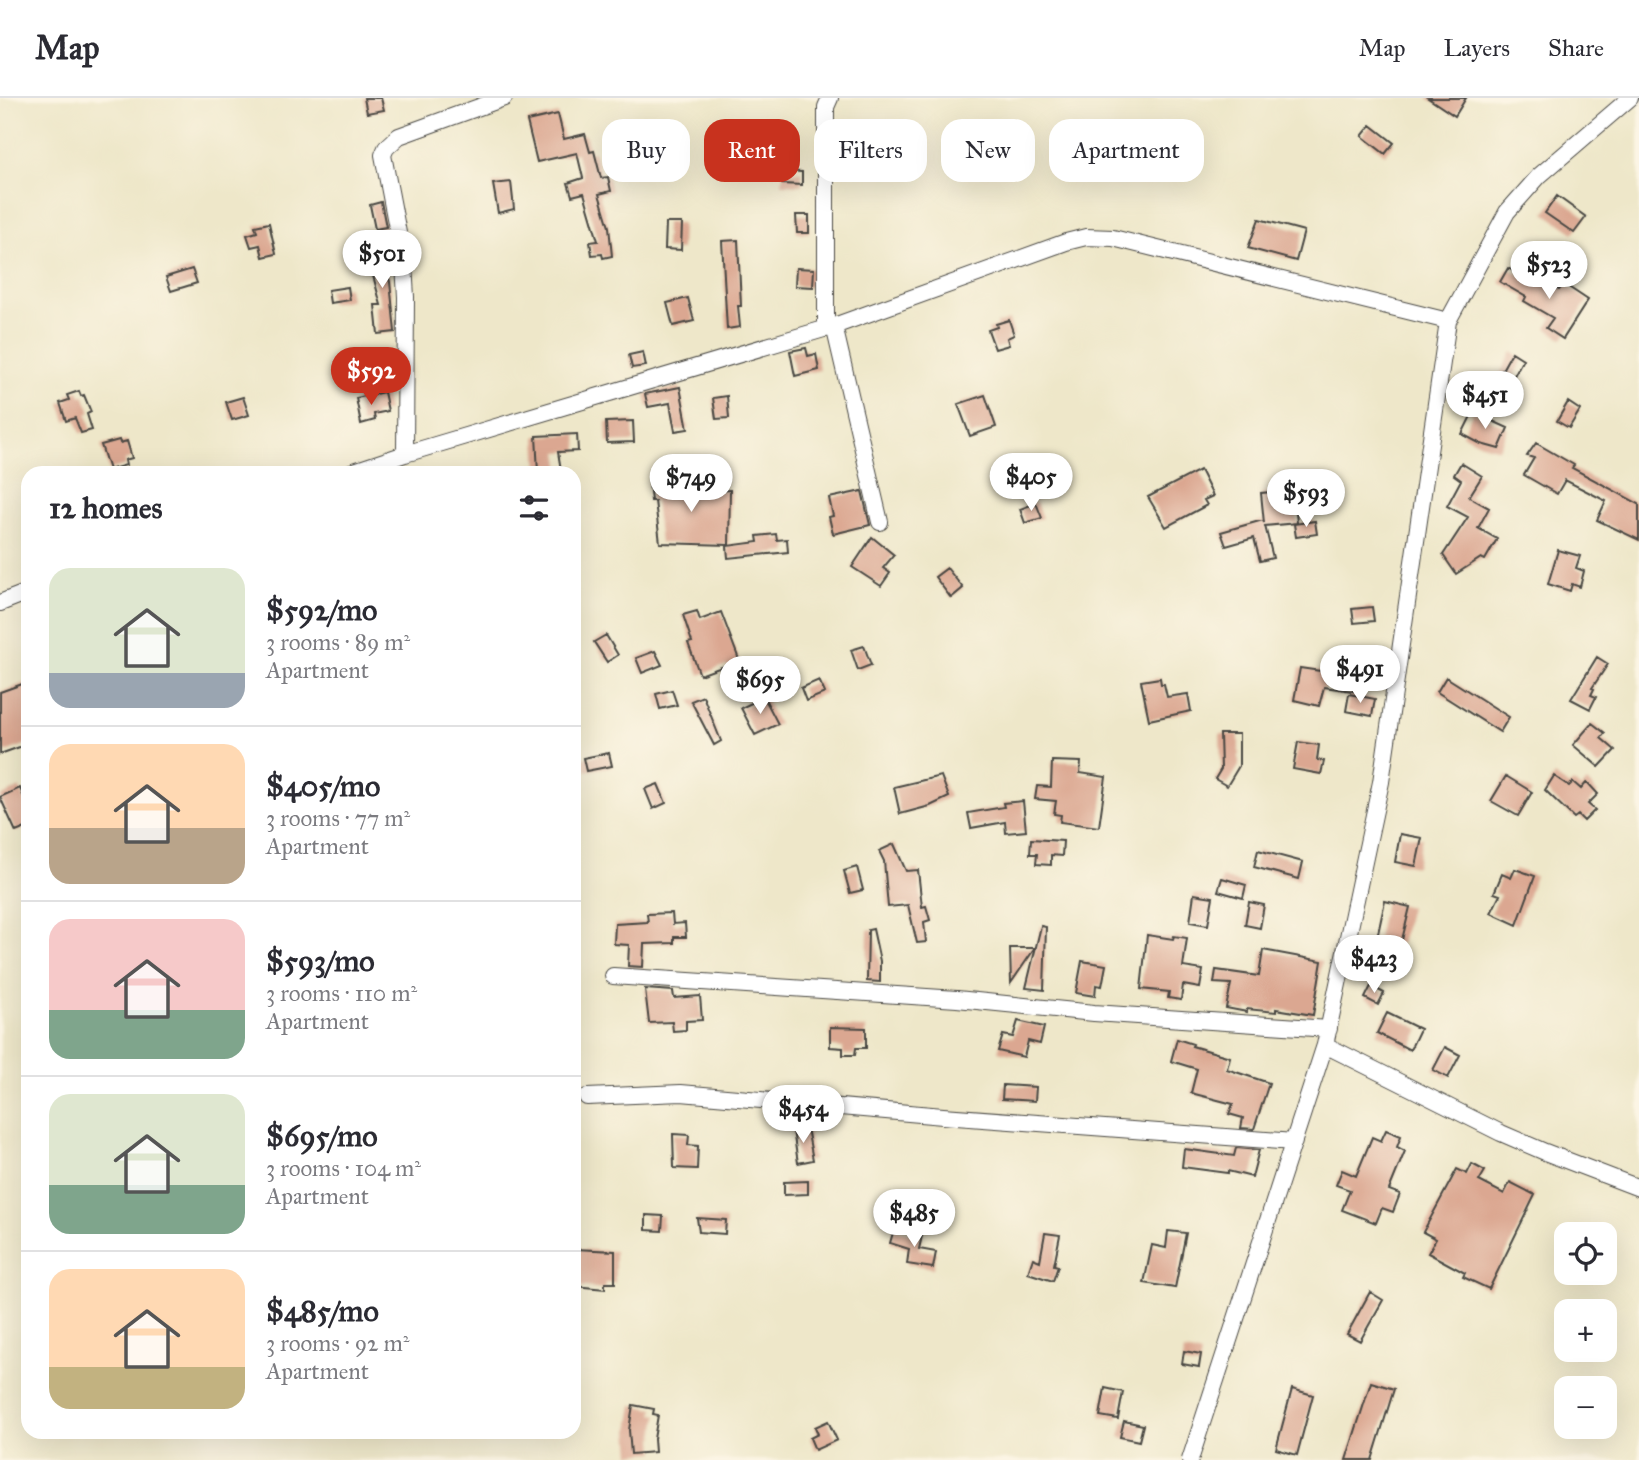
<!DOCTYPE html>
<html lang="en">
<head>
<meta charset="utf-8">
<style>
	body { margin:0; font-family:"IM FELL Great Primer",serif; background:#f2f2f3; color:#2b2b33; height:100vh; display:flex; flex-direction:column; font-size:26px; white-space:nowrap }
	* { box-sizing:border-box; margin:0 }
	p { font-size:23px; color:#7c7c81 }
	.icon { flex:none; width:38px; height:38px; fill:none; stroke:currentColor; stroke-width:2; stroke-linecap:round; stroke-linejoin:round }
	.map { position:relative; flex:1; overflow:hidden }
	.details { position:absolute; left:21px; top:368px; width:560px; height:973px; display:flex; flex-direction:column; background:#fff; border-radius:21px; box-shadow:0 7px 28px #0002 }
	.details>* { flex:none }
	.top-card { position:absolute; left:602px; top:21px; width:665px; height:63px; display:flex; gap:14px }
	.tools { position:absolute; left:1554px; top:1124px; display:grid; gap:14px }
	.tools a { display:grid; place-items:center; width:63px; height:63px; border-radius:14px; background:#fff; box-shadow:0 7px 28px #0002; font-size:35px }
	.price { position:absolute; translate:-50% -60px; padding:0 16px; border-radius:24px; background:#fff; color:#222; font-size:23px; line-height:46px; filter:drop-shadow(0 2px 4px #0008) }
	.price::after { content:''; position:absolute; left:50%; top:42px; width:21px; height:16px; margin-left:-10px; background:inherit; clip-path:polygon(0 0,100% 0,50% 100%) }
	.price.selected { background:#c8321e; color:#fff }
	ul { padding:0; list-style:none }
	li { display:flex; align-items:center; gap:21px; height:175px; padding:0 28px }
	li+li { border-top:2px solid #e1e1e2 }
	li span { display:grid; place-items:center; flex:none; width:196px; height:140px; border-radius:21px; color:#555 }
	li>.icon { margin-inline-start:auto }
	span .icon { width:84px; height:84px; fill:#fffc; stroke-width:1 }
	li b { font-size:30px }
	h2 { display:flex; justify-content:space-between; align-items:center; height:84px; padding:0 28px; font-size:30px }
	.tag { padding:0 24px; border-radius:21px; background:#fff; box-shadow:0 7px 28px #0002; font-size:24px; line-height:63px }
	.tag.selected { background:#c8321e; color:#fff }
	header { display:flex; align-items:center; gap:42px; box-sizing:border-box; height:98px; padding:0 35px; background:#fff; border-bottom:2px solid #e1e1e2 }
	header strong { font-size:33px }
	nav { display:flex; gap:38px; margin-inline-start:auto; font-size:24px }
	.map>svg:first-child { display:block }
	.building { fill:#dba791 }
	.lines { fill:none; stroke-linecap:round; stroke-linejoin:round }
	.street-casing { stroke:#484743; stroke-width:18 }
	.street { stroke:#fff; stroke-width:16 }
</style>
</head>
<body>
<header>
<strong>Map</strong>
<nav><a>Map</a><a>Layers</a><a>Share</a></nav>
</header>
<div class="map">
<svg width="1639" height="1362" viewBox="0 0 1639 1362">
	<rect width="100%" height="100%" fill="#fcf5e5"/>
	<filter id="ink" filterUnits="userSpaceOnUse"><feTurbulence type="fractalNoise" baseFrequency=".0143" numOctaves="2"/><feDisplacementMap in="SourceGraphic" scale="14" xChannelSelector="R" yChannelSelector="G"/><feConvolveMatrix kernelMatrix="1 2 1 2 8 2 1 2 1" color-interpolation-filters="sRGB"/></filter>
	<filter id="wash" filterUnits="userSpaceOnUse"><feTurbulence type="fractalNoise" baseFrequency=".00686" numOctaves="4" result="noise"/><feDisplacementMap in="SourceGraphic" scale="28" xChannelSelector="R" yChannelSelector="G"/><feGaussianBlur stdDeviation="1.57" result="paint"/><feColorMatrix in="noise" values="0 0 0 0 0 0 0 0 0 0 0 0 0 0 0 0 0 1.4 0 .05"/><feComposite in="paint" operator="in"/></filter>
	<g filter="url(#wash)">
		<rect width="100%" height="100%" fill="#eee7c9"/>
		<g id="blocks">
			<path class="building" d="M364,0H381L384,12L367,15Z
				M1428,0H1466L1455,18Z
				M558,16L564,41L585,36L590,54L594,53L601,80L608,79L611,93L599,96L609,129L612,158L603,160L602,156L592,157L590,144L598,143L584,95L572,98L568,85L583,80L577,55L537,64L527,23Z
				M1371,27L1394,45L1385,56L1362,38Z
				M783,73L802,74V87L782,86Z
				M511,84L514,111L498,115L493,86Z
				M1557,98L1586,119L1574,135L1545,115Z
				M381,104L386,129L375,131L370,107Z
				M796,117H809V135H797Z
				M1259,121L1304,133L1296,163L1248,150Z
				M269,125L276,156L263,159L260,147L251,149L247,137L257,134L255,128Z
				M666,125H682L681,152L665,151Z
				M738,142L741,208H738L740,229L727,231L722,143Z
				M379,145L390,184L395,234L378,236L375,207H381L365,148Z
				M796,170L814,171L813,189L795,188Z
				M1508,170L1534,185L1538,179L1559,192L1564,186L1588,202L1563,241L1546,230L1553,220L1524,203L1526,199L1500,184Z
				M192,171L197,185L171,193L166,179Z
				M348,189L350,202L330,205L328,192Z
				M688,200L694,223L673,228L667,205Z
				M1009,222L1014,237L1007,240L1009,247L995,251L988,232L997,229L996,226Z
				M806,250L808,258L816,256L819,272L795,278L790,253Z
				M643,254L646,268L632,270L629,257Z
				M1512,254L1523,261L1510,285L1498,279Z
				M680,289L688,331L675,333L670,305L648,309L645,296Z
				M79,293L81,298L84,297L91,314L87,316L92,332L81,335L75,320L66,323L60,305L69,302L67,297Z
				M384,294L388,313L374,316L375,322L361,326L356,300Z
				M985,297L996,329L970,338L958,306Z
				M727,298L729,320L716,321L713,300Z
				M243,299L249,317L232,322L226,304Z
				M1568,304L1580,312L1569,330L1557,323Z
				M1473,314L1508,330L1499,351L1481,346L1462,336Z
				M633,323L634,344L607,345L606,324Z
				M577,336L578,353L558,354L561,372L538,374L536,338Z
				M119,342L120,345L127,343L132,360L125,362L126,367L109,372L101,347Z
				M1536,345L1574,367L1572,370L1639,406V442L1597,422L1606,403L1565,382L1557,396L1524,377L1534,360L1527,358Z
				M1461,365L1482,378L1469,399L1489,410L1478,430L1497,441L1485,462L1481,460L1456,476L1443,457L1468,419L1447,408L1461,382L1454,377Z
				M1200,372L1213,398L1204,402L1207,407L1166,429L1148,399Z
				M689,381V394L730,392L729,447L660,445L655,403H651L649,383Z
				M1294,392L1297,425L1265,428L1273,460L1260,463L1254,440L1226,448L1221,434L1263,422L1264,425L1261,395Z
				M862,393L870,427L833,436L829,419L833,418L829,400Z
				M1036,405L1042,420L1025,425L1020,411Z
				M1315,423L1317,436L1296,439L1294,426Z
				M776,436L777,442L787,441L788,454L728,460L727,448L758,444L757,438Z
				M872,439L894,457L883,470L890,475L881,488L852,469Z
				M1558,452L1580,458L1576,470L1584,473L1580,489L1572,486L1570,493L1548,486Z
				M947,470L963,490L951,500L935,479Z
				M1372,509L1374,523L1354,525L1352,511Z
				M697,513L700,522L721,514L741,567L729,571L727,567L700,577L688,545L692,544L683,517Z
				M606,537L618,557L607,564L594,544Z
				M864,548L871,567L858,572L851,552Z
				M655,553L662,567L642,575L636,560Z
				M1597,559L1608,566L1592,590L1594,591L1591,597L1596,599L1590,611L1571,601Z
				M1300,570L1355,578L1353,593L1324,589L1319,608L1294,602Z
				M1446,579L1509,619L1500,634L1437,594Z
				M1160,580L1161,586H1164L1167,599L1188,596L1191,613L1149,622L1141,583Z
				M819,582L825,595L806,603L801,590Z
				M28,584V646L0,656V594Z
				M672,592L677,607L660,611L656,596Z
				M1349,596L1375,601L1372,618L1346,613Z
				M703,598L721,643L714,647L691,603Z
				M764,599L778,626L755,637L741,610Z
				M1592,625L1605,635L1601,640L1615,652L1599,669L1573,647Z
				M1220,636H1239V668L1227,688L1215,681L1221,671Z
				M1298,644L1319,647L1317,662L1324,663L1321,676L1293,671Z
				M609,655L612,668L586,673L583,660Z
				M1052,663L1081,664L1080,675L1106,679L1099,729L1060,724L1061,717L1054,716L1056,703L1035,701L1037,688L1051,689Z
				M941,678L949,699L930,708L900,716L894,689Z
				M1506,678L1532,694L1518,718L1491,703Z
				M1554,678L1569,688L1573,684L1581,691L1587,684L1598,696L1588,706L1595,712L1584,723L1578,717L1574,720L1545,692Z
				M658,686L666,705L653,711L645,691Z
				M20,690L28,709V729L16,734L0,699Z
				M1023,703L1026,733L1006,735L1005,724L971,730L968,715L1004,709L1003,705Z
				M1400,736L1422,740L1416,768L1395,764Z
				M1031,741L1063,743L1062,758L1051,757V767L1036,766L1037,756H1030Z
				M894,746L906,773L918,772L922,809L926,808L930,822L924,824L926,844L917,845L908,807L888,809L884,763L879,753Z
				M1258,752L1303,764L1299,781L1254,769Z
				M857,769L863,792L850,795L844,773Z
				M1515,771L1535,778L1517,827L1491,815L1500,797L1494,795L1502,776L1511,780Z
				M1222,780L1246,787L1243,800L1218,793Z
				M1194,796L1213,799L1208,827L1190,824Z
				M1385,803L1410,809L1401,846L1377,840Z
				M1249,804L1264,807L1260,830L1245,827Z
				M672,815L673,826L685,825L686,839H674V845L644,846L643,869L628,868L629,847L614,846L615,826L648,824L647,816Z
				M1041,828L1046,829L1044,892L1026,890Z
				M873,831L880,863V884L867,883L868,832Z
				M1147,837L1173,841L1174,838L1187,840L1183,869L1203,872L1200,890L1183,887L1181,902L1168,900L1169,894L1141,891Z
				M1010,850H1035L1011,885Z
				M1263,852L1322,863L1313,917L1276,911V914L1247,911V914L1226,910L1231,886L1214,885L1216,872L1259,878Z
				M1082,863L1106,867L1102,888L1096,887L1095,898L1076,895Z
				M1371,888L1384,895L1378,907L1365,900Z
				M645,891L673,893L674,900L700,898L702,922L686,923V932L673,933L672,924L649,925Z
				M1387,915L1420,931L1410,952L1377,935Z
				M1018,923L1044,929L1040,946L1028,943L1024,959L998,953L1003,937L1013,939Z
				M830,929L866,930V950H856L855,957H843V950L830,949Z
				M1177,941L1193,946L1192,948L1230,959L1227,971L1269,985L1254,1031L1241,1030L1243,1020L1229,1016L1233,1006L1191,995L1197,971L1171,963Z
				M1445,949L1460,957L1448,980L1433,972Z
				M1003,987L1036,989L1035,1003L1002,1001Z
				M807,1030L813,1062L798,1065L793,1032Z
				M1386,1032L1401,1038L1397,1049L1405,1053L1389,1092L1400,1096L1393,1114L1382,1110L1376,1125L1342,1112L1350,1092L1336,1087L1342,1072L1356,1078L1372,1039L1381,1043Z
				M673,1036L689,1037L688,1047L698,1048L697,1071L674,1070Z
				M1236,1050L1259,1052L1252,1079L1228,1073V1075L1182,1069L1184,1051L1234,1058Z
				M1472,1066L1485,1073L1479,1083L1504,1096L1510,1084L1535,1097L1489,1191L1463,1179L1465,1175L1428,1155L1436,1141L1423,1134L1457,1071L1467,1076Z
				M808,1083V1096L784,1097V1084Z
				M646,1117L663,1118L662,1133L646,1132Z
				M697,1120L726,1122L725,1136L699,1134Z
				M894,1131L922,1138L919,1151L936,1154L933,1170L907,1166L909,1151L890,1145Z
				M1168,1133L1186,1135L1175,1190L1144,1185L1152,1147L1166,1150Z
				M1045,1135L1060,1137L1054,1167L1058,1168L1053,1183L1028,1175L1033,1160L1040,1163Z
				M574,1151L615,1153V1185H605V1191L574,1188Z
				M1370,1194L1383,1202L1360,1243L1347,1236Z
				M1184,1253L1201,1256L1199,1269L1182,1266Z
				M1371,1284L1394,1291L1372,1362H1346Z
				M1105,1290L1123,1294L1118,1321L1100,1318Z
				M1292,1291L1313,1297L1297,1357L1276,1351Z
				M633,1307L654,1311L653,1316L658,1317L654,1341L655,1354L631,1356L629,1332Z
				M828,1323L837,1342L815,1352L810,1340L818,1336L815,1329Z
				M1124,1323L1143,1327L1139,1343L1120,1339Z"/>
		</g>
	</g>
	<g filter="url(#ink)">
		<use href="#blocks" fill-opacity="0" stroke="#484743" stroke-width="2"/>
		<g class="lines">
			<g class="street-casing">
				<path id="street" d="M834,228L880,424
					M826,231V9L830,0
					M405,356L406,199L404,166L383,57L386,50L399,38L504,0
					M351,374L405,356L834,228L1066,144L1086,139L1113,140L1448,223
					M0,505L28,494
					M613,878L957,901L1094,915L1329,931
					M1325,947L1501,1035L1545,1054L1639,1090
					M587,999L681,995L943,1018L1294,1044
					M1190,1362L1325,947L1381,684L1448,223L1507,114L1539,78L1630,0"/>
			</g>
			<use href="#street" class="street"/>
		</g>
	</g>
</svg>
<div class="tools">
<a><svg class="icon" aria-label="locate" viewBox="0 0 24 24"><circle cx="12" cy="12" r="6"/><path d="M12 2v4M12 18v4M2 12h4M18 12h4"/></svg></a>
<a>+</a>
<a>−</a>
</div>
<b class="price" style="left:382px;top:192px">$501</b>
<b class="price" style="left:1549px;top:203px">$523</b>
<b class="price selected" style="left:371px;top:309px">$592</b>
<b class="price" style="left:1485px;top:333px">$451</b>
<b class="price" style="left:1031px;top:415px">$405</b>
<b class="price" style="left:691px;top:416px">$749</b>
<b class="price" style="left:1306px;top:431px">$593</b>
<b class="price" style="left:1360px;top:607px">$491</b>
<b class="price" style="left:760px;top:618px">$695</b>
<b class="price" style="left:1374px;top:897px">$423</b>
<b class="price" style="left:803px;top:1047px">$454</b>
<b class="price" style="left:914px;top:1151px">$485</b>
<div class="top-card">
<a class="tag">Buy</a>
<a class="tag selected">Rent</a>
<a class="tag">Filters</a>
<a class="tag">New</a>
<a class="tag">Apartment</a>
</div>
<section class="details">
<h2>12 homes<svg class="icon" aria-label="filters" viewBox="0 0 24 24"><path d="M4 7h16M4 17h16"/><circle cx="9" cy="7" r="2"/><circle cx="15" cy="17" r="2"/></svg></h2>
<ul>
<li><span style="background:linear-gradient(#dfe7d0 75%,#9aa5b1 0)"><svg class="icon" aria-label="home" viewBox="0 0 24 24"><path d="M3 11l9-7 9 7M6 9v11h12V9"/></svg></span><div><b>$592/mo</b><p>3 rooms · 89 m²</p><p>Apartment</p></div></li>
<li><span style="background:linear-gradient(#ffd9b3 60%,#b9a48a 0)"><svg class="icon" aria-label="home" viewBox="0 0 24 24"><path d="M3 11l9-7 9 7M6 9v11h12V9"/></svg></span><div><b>$405/mo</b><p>3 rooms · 77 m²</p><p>Apartment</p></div></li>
<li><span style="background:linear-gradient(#f6c9c9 65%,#7fa58c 0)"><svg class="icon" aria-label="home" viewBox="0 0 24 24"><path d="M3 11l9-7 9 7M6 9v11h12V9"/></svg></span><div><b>$593/mo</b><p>3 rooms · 110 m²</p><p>Apartment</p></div></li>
<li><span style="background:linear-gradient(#dfe7d0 65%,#7fa58c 0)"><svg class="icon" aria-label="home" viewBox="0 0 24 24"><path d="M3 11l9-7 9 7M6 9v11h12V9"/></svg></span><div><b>$695/mo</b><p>3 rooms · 104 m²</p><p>Apartment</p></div></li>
<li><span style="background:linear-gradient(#ffd9b3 70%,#c2b280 0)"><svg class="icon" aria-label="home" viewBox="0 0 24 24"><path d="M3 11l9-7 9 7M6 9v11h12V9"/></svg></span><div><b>$485/mo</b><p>3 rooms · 92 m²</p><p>Apartment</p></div></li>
</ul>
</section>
</div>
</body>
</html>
